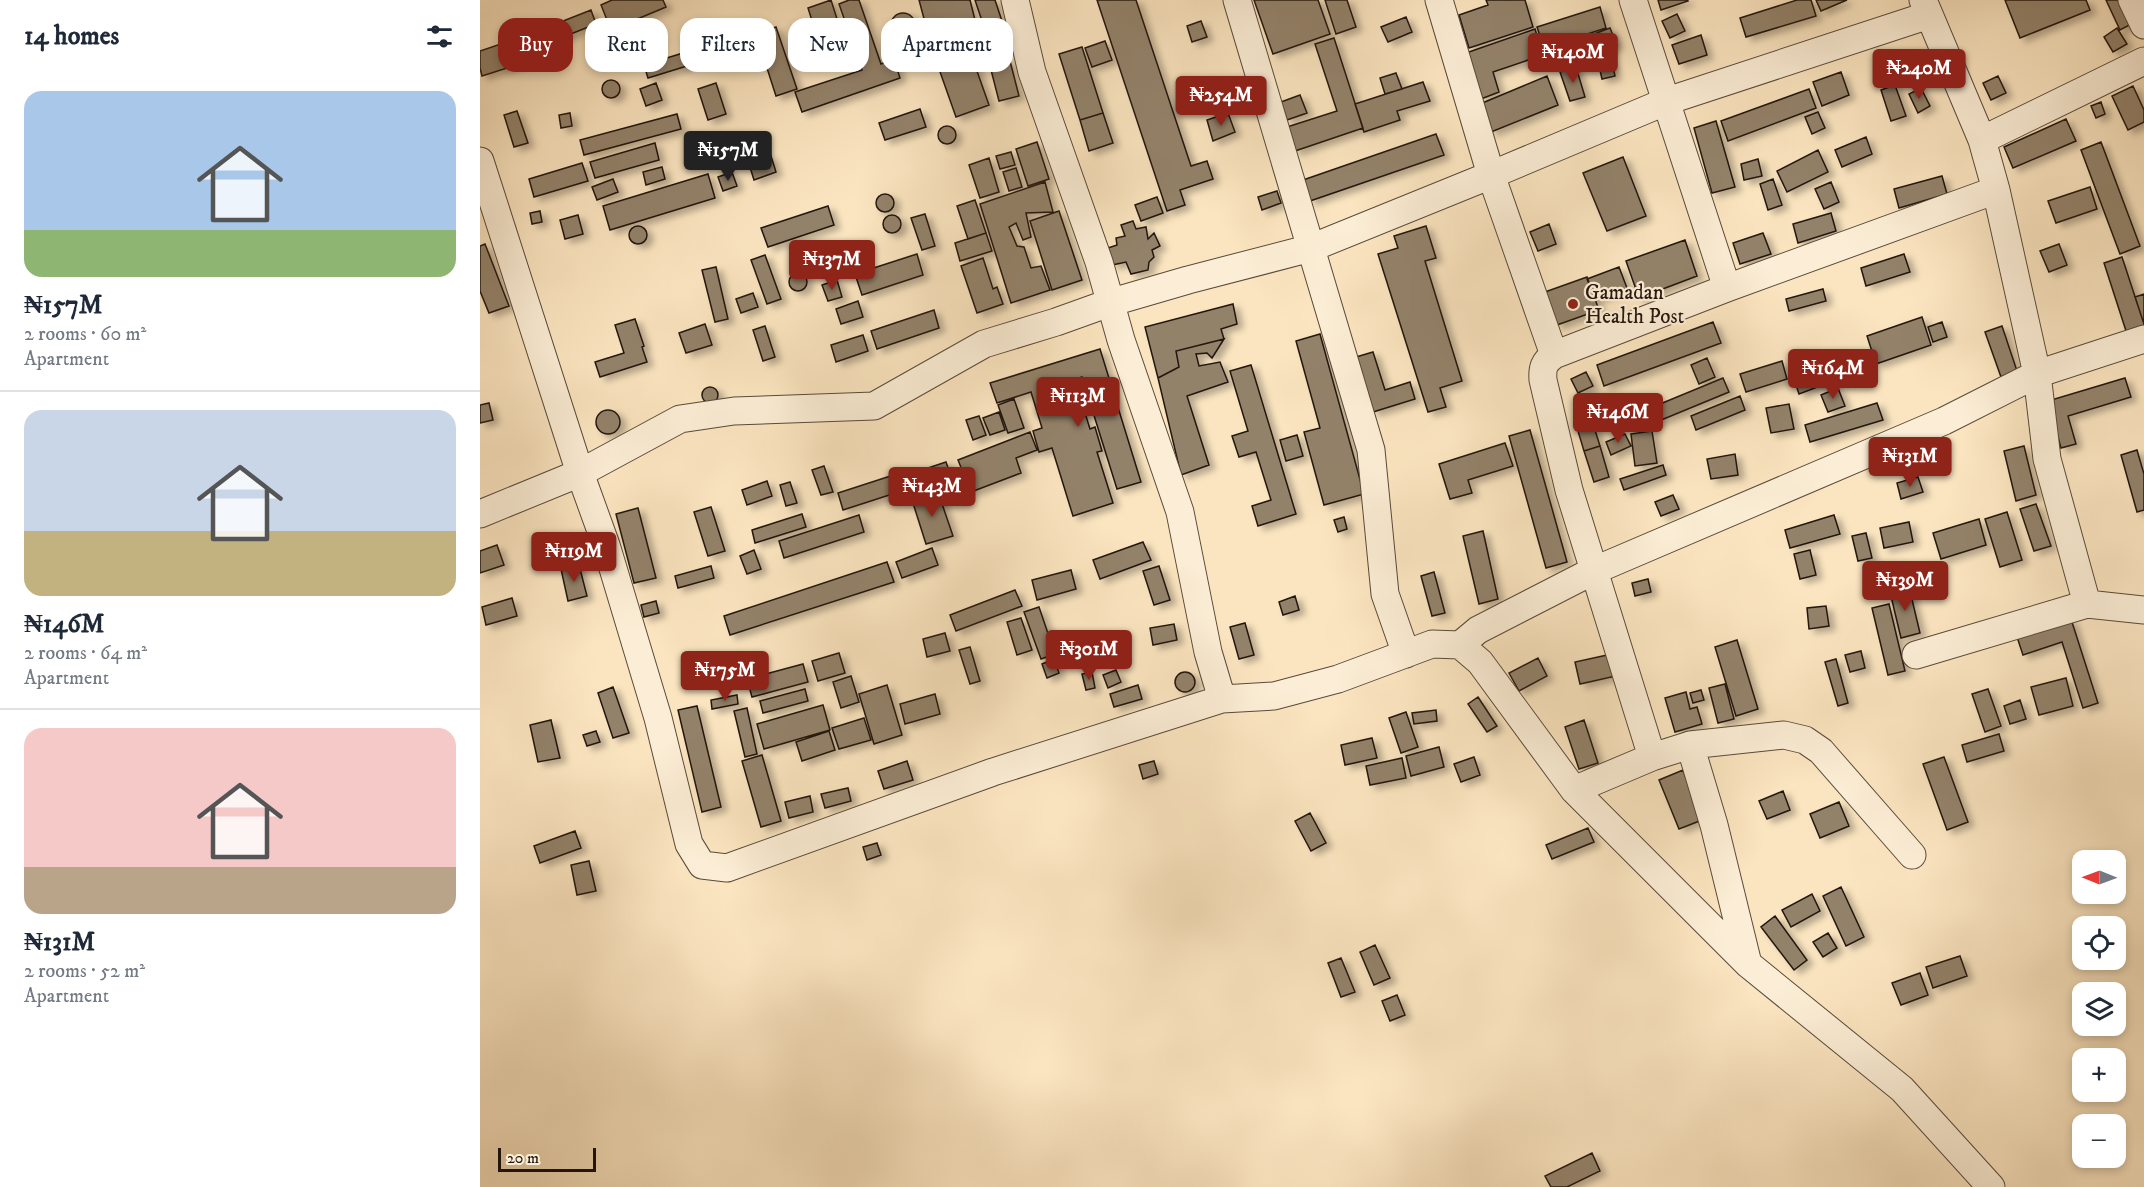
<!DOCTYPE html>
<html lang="en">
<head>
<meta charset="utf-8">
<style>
	body { margin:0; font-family:"IM FELL DW Pica",serif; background:#f6f6f7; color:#1f2937; height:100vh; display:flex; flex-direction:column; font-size:22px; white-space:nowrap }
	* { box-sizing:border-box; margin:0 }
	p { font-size:20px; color:#747a83 }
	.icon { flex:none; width:33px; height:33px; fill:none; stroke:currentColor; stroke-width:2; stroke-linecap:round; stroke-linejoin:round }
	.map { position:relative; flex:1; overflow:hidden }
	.side { display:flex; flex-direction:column; background:#fff; width:480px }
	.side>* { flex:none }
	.guide { position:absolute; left:18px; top:18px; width:570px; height:54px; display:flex; gap:12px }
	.needle { width:39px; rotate:271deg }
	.fabs { position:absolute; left:1592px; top:850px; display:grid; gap:12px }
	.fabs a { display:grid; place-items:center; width:54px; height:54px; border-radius:12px; background:#fff; box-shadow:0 3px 9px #0003; font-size:30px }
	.scale { position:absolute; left:18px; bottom:15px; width:98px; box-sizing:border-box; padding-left:6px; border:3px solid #23160e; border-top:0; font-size:16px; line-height:21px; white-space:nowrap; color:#23160e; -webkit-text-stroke:4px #fceed6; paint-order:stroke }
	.price { position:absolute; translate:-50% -51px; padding:0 14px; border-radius:6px; background:#8f2418; color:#fff; font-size:20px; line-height:39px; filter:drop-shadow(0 2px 3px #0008) }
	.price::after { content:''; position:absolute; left:50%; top:36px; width:18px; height:14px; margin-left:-9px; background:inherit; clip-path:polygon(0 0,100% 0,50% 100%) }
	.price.on { background:#222; color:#fff }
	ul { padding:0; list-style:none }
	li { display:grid; align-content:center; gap:12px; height:318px; padding:0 24px }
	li+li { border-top:2px solid #e0e1e3 }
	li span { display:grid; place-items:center; height:186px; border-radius:18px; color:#555 }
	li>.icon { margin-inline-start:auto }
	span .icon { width:108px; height:108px; fill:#fffc; stroke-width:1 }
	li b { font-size:26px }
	h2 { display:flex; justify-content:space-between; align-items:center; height:72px; padding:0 24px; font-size:26px }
	.tag { padding:0 21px; border-radius:18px; background:#fff; box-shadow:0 3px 9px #0003; font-size:21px; line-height:54px }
	.tag.on { background:#8f2418; color:#fff }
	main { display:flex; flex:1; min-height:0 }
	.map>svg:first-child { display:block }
	.building { fill:#93826b; stroke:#23160e; stroke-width:1.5; filter:url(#shadow) }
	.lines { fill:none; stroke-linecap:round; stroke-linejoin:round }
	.minor-casing { stroke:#594a3a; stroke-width:29 }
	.minor { stroke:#fceed6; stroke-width:27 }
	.poi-dot { fill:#8f2418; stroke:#fceed6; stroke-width:2 }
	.labels { text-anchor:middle; stroke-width:4.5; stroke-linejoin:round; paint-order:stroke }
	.poi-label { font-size:21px; fill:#23160e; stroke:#fceed6; text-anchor:start }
</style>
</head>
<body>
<main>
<section class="side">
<h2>14 homes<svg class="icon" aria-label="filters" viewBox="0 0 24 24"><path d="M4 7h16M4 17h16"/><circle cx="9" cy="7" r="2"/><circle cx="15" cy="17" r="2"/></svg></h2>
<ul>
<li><span style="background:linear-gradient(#a9c7e8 75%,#8fb573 0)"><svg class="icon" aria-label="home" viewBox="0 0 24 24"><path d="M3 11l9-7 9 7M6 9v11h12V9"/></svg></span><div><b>₦157M</b><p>2 rooms · 60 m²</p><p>Apartment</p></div></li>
<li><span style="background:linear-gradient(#c9d6e8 65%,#c2b280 0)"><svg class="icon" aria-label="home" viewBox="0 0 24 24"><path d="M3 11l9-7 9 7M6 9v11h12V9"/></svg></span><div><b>₦146M</b><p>2 rooms · 64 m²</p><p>Apartment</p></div></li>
<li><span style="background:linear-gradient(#f6c9c9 75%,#b9a48a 0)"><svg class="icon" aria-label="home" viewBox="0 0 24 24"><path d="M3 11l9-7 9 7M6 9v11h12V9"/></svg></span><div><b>₦131M</b><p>2 rooms · 52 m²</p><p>Apartment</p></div></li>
</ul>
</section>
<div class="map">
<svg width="1664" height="1187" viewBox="0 0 1664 1187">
	<defs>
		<filter id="shadow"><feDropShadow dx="6" dy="4" stdDeviation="3" flood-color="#0004"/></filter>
	</defs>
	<rect width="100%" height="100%" fill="#fbe5c0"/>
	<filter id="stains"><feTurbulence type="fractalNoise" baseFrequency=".00333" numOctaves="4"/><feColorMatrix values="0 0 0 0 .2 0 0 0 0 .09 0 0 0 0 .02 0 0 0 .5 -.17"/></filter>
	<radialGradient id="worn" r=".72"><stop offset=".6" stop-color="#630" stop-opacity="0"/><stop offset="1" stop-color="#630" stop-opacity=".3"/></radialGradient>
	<path class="building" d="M132,0H183L186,7L131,30L121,5Z
		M351,0L357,19L334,27L328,8Z
		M369,0H379L401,64L414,59L420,78L322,112L315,92L382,70L359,4Z
		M439,0H490L498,32L451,45Z
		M495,0H515L523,24L505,30Z
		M617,0H656L711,166L727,161L733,179L700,190L705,205L687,211Z
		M774,0H838L850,34L793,54Z
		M845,0H867L876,27L856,34Z
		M1006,0H1045L1053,27L989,48L979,15L1008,5Z
		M1178,0H1207L1208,1L1181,10Z
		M1317,0H1331L1336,16L1266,37L1260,18Z
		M1336,0H1367L1341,11Z
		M1525,0H1606L1610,10L1540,38Z
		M1626,0H1649L1659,20L1640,30Z
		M1120,7L1126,28L1064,48L1057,27Z
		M111,10L116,24L73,41L68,27Z
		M411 25a12 12 0 1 1 24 0a12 12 0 1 1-24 0Z
		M1197,14L1205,31L1190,38L1182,21Z
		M926,17L932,32L908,42L901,27Z
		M721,21L727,37L712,42L707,26Z
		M296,27L317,89L296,96L276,34Z
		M1130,28L1137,45L1121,51L1114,34Z
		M1637,28L1647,44L1633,52L1624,37Z
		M1055,29L1063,55L1013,72L1019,92L1001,99L986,53Z
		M56,32L64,56L2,76L0,68V51Z
		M1221,35L1227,55L1199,64L1192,45Z
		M854,38L883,128L815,151L807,127L857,111L835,44Z
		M625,41L632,60L612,67L605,48Z
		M602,47L623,113L600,120L579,54Z
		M203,53L207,66L168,78L164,65Z
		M492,57L509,105L476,117L459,69Z
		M530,61L539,96L519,101L510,66Z
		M1132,63L1135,76L1122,79L1119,66Z
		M1096,67L1105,97L1090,101L1080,72Z
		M1361,72L1369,95L1342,106L1333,82Z
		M916,73L922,89L905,94L900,78Z
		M1067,76L1078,105L1011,132L1000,104Z
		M1518,76L1526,93L1511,100L1503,83Z
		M122 89a9 9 0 1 1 18 0a9 9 0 1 1-18 0Z
		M943,82L950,101L917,111L920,120L884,132L875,104Z
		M176,83L182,100L166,106L160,89Z
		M236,83L246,114L228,120L218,89Z
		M1415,85L1426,116L1411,121L1401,90Z
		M1653,86L1664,110V122L1648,130L1632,96Z
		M1441,88L1450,106L1438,113L1429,94Z
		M1329,89L1336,108L1248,141L1241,121Z
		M820,95L827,113L807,120L801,102Z
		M1621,102L1625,114L1616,118L1611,106Z
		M440,109L446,127L405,140L399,123Z
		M37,111L48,143L34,147L24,115Z
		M1338,112L1345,128L1332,134L1325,117Z
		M90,113L92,126L81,128L79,115Z
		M623,113L633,143L609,151L600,120Z
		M748,113L755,132L733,141L727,120Z
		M197,114L201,129L104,155L100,140Z
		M1586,119L1596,141L1533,168L1524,147Z
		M1236,121L1255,187L1232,193L1214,128Z
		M458 135a9 9 0 1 1 18 0a9 9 0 1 1-18 0Z
		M956,134L964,155L830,201L823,180Z
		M1386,137L1392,154L1362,167L1355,150Z
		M557,142L569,179L548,186L536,149Z
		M1621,142L1660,246L1640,254L1601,150Z
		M175,143L179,160L115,178L110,162Z
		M1338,150L1348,172L1307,192L1297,171Z
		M531,152L535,165L520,169L516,156Z
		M291,156L296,172L274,180L269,164Z
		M1143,157L1166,216L1127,231L1103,173Z
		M509,158L519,192L500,198L489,165Z
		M1278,159L1282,176L1264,180L1261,164Z
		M102,163L108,181L54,197L49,179Z
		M182,167L185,179L166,185L163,172Z
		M536,168L542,187L529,191L523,172Z
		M252,172L257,186L243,191L238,177Z
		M228,174L235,198L130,230L123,206Z
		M1462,176L1467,194L1419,208L1414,189Z
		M133,179L138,192L117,200L112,187Z
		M1293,179L1302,205L1288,210L1280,184Z
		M565,182L573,212L546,213L551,237L543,240L536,223L529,227L537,246L544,247L551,268L561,266L570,290L531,303L500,204Z
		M1351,182L1359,202L1344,209L1335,189Z
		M1610,187L1617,209L1576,223L1568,201Z
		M797,191L801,203L782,210L778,197Z
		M396 203a9 9 0 1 1 18 0a9 9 0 1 1-18 0Z
		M677,197L683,213L661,221L655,205Z
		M495,200L506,233L488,239L477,206Z
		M348,206L354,225L288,247L281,228Z
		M60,211L62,222L52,224L50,213Z
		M579,211L602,280L572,290L550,221Z
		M1351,213L1356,231L1318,243L1313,224Z
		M445,214L455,246L442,250L431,218Z
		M98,215L103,234L85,239L80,220Z
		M403 224a9 9 0 1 1 18 0a9 9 0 1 1-18 0Z
		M653,221L656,229L666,227L668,239L674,233L680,246L672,250L674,257L669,262L668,270L651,274L646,262L632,265L628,248L637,245L636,238L645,236L641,225Z
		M1069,224L1076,244L1058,251L1050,232Z
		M946,226L956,258L945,261L982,381L960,388L966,407L948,412L898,254L918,248L914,236Z
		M149 235a9 9 0 1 1 18 0a9 9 0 1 1-18 0Z
		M506,233L512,251L480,261L475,243Z
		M1283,233L1291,254L1260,264L1253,243Z
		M1205,240L1217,276L1159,298L1146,261Z
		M5,244L29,306L9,313L0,291V246Z
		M1579,244L1587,265L1569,272L1560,251Z
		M437,254L443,275L382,295L375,274Z
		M1424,254L1430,272L1386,286L1381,268Z
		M285,255L301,299L287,304L271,260Z
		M1642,257L1664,324V332L1648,337L1624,263Z
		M503,258L513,289L517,287L523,304L497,313L481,266Z
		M236,267L248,319L235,322L222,270Z
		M1139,267L1147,288L1115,299L1107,279Z
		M309 282a9 9 0 1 1 18 0a9 9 0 1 1-18 0Z
		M1107,277L1119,310L1077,325L1065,292Z
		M357,280L362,297L348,301L342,285Z
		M1343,289L1346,301L1309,311L1306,299Z
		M273,293L278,307L261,313L256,299Z
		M1664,294V324L1655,297Z
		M378,301L383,317L361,324L356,309Z
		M753,304L757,324L741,329L744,339L696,351L699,367L678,378L665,327Z
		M454,310L459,328L397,349L391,331Z
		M1442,317L1451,345L1396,364L1387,336Z
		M155,319L164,346L162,347L167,362L120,377L115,362L144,353L135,325Z
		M1233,322L1241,343L1124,386L1117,365Z
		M1462,322L1467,337L1453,342L1448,327Z
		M225,324L232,345L206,353L199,333Z
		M285,326L295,357L283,361L273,330Z
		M1522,326L1537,371L1521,377L1505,332Z
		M840,334L884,494L844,505L824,432L840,428L816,341Z
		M383,335L388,351L356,362L351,345Z
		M744,339L732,358L727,353L716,354L719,366L740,362L748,382L707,396L729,465L701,475L678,378L699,367L696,351Z
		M620,349L661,482L637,489L602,377L570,387L573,398L580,396L578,392L587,389L592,403L601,400L610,429L615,427L622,451L617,452L633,503L593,516L572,448L559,452L553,431L562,428L551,392L517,403L510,383Z
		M893,352L905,390L930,382L935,399L893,412L876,357Z
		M1375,352L1382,370L1319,394L1313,376Z
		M1227,358L1235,377L1219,384L1211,365Z
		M1302,361L1307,379L1266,392L1260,374Z
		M771,365L816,514L778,526L772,506L791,500L776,452L759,457L752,436L768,431L750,371Z
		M1106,372L1113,386L1098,393L1091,379Z
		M1243,378L1249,392L1174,423L1168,409Z
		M1645,378L1651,397L1588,416L1596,444L1581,448L1568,401Z
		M222 395a8 8 0 1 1 16 0a8 8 0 1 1-16 0Z
		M1358,388L1365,406L1348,412L1341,395Z
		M1260,396L1265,410L1216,430L1211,416Z
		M534,399L544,428L528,433L518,405Z
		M9,403L13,420L0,423V405Z
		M1397,403L1403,420L1330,442L1325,425Z
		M1309,404L1314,429L1291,433L1286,408Z
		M116 422a12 12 0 1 1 24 0a12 12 0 1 1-24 0Z
		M519,412L525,430L510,435L503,418Z
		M499,416L506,435L493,440L486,420Z
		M1114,427L1120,446L1104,451L1098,431Z
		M1050,430L1087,562L1066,568L1029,436Z
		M1172,431L1177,463L1155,466L1151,434Z
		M550,432L557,450L536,458L541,473L491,492L478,460Z
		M1145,434L1151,446L1131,455L1126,442Z
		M817,435L823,456L806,461L800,440Z
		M1025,443L1033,466L988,480L992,493L970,499L959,464Z
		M1120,446L1129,477L1114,482L1104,451Z
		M1544,446L1556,495L1536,501L1524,451Z
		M1657,450L1664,474V510L1657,512L1641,455Z
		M1255,454L1258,475L1231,479L1227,459Z
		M466,462L471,476L444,485L439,471Z
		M1183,465L1186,475L1144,490L1140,479Z
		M344,466L353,492L341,495L332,470Z
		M429,470L434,487L363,510L358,493Z
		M1438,477L1443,492L1421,499L1417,483Z
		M287,481L292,496L267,505L262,490Z
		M310,482L317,503L306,506L300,485Z
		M458,492L473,536L446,544L432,500Z
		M1193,495L1199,509L1181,516L1175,502Z
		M1556,504L1571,546L1554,551L1540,509Z
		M231,507L245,551L228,556L214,512Z
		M158,508L176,578L154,583L136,514Z
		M1527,512L1542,560L1520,567L1505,519Z
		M322,514L326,527L275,543L272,530Z
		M379,515L384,532L304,558L299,541Z
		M1354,515L1360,534L1310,548L1305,530Z
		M864,517L867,529L858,532L854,520Z
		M1499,519L1506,545L1461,559L1453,533Z
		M1429,522L1433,542L1404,548L1400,528Z
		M1003,531L1018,599L999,604L983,536Z
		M1386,533L1392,558L1378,561L1372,536Z
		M663,542L671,560L620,579L613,560Z
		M17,545L24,565L0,573V551Z
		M452,548L458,565L422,578L416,562Z
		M274,550L281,569L267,574L260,556Z
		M1330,550L1336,575L1320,579L1314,554Z
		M407,562L414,582L250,635L244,616Z
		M99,565L107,596L88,601L81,569Z
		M231,566L234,578L198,588L195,576Z
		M679,566L690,600L674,605L663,571Z
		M591,570L596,589L557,600L552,580Z
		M954,572L965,613L952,616L941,576Z
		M1168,579L1171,592L1155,596L1152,583Z
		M1429,587L1440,633L1421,638L1410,592Z
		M535,590L542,606L476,631L470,615Z
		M815,596L819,610L803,615L799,602Z
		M32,598L37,616L6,625L2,607Z
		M176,601L179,613L164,617L161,605Z
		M1409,604L1425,671L1408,675L1392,608Z
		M1346,606L1349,626L1329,629L1327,608Z
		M559,607L575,654L561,659L544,612Z
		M541,618L552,650L537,655L527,622Z
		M1591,619L1618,703L1603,708L1582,642L1543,655L1537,637Z
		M765,623L774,655L759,659L750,627Z
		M694,624L697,640L673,645L670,628Z
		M465,633L470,651L447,657L443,639Z
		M1257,640L1278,709L1256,716L1235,647Z
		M490,647L500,681L490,684L479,650Z
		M605,648L611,659L599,665L593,654Z
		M1381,651L1385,668L1370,672L1365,655Z
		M359,653L365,673L338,681L332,661Z
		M1132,654L1136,676L1100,684L1095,662Z
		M1058,658L1067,676L1039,691L1029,673Z
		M574,659L579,673L567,678L562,664Z
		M1356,659L1368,703L1358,706L1345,662Z
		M323,664L328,682L272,697L267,679Z
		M636,670L641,682L628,688L623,675Z
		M612,672L615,688L606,690L602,674Z
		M695 682a10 10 0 1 1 20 0a10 10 0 1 1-20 0Z
		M371,676L379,702L361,708L353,682Z
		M1586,678L1593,706L1559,715L1551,687Z
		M1245,684L1254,719L1238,723L1229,688Z
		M407,685L422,735L394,744L379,694Z
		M658,685L662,699L634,707L630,694Z
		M133,687L149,733L133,738L118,693Z
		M325,689L328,701L283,713L280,701Z
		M1508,689L1521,726L1505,732L1492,694Z
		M1221,690L1224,700L1213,703L1210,693Z
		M1206,692L1210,709L1217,707L1222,724L1195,732L1185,698Z
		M455,694L460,714L425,724L420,704Z
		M257,695L258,704L232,709L231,700Z
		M998,697L1017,726L1007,732L988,704Z
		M1540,700L1546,719L1530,724L1524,706Z
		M343,705L350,730L284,749L277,724Z
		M217,706L241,807L222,812L198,710Z
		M267,708L277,754L265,757L254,711Z
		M956,710L957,721L934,724L932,713Z
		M926,712L938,747L921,753L909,718Z
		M384,718L391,740L359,749L352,728Z
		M71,720L80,758L58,762L50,725Z
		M1104,720L1118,763L1099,769L1085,727Z
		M116,731L120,742L107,746L103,735Z
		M349,731L355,750L322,761L316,742Z
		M1519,734L1524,751L1487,762L1482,745Z
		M892,738L897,758L865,765L861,745Z
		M959,747L964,767L931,776L926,756Z
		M282,755L301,821L281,827L262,761Z
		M994,757L1000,775L981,782L974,764Z
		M1464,757L1488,822L1467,830L1443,764Z
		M922,758L926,778L890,785L886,766Z
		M427,761L433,780L404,789L398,771Z
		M674,761L678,774L663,779L659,765Z
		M1203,770L1222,820L1199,829L1179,780Z
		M368,788L371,801L345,808L341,794Z
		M1303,791L1310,810L1287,819L1279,801Z
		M330,796L333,812L309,818L305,802Z
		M1359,802L1369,826L1340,838L1330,814Z
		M830,813L846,843L831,851L815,821Z
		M1108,828L1114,842L1072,859L1066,845Z
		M95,831L101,848L60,863L54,846Z
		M397,843L401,855L387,860L383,847Z
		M109,861L116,891L97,895L91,865Z
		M1361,887L1384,937L1366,946L1343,896Z
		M1332,894L1340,911L1311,927L1302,910Z
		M1295,916L1327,960L1314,970L1281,927Z
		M1348,933L1357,948L1343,957L1333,942Z
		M895,945L910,978L894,985L880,952Z
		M1480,956L1487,976L1453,988L1446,967Z
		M861,958L875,992L861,997L848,963Z
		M1440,973L1448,995L1421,1005L1412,983Z
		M917,995L925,1015L910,1021L902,1001Z
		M1112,1153L1120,1171L1087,1187H1071L1065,1176Z"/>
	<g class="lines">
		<g class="minor-casing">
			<path id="minor" d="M535,0L552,72L619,262L641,340L700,512L728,652L742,699L794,696L858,679L952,644L980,645L1000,662L1094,790L1268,964L1422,1089L1511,1187
				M757,0L891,450L905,594L926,654
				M1153,0L1247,288
				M1443,0L1502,140L1516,190L1557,374L1567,459L1607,604L1664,610
				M1652,0L1664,25
				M1502,140L1664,61
				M0,161L100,473L126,545L178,718L209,844L222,865L247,868L513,772L742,699
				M1074,355L1011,175L1187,101L1449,15
				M0,514L100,473L200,419L254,411L394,406L504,344L576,322L629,303L708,280L831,248L1011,175L959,0
				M980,645L998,630L1113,571L1464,421L1557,374L1664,339
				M1436,655L1607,604
				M1210,745L1234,825L1268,964
				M1172,757L1210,745L1304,735L1325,740L1341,751L1432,855
				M1094,790L1172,757L1089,490L1063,380C1062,368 1064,362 1074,355L1247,288L1516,190"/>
		</g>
		<use href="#minor" class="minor"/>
	</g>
	<circle class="poi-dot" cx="1093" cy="304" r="6"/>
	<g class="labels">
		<g class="poi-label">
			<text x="1105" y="299">Gamadan<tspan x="1105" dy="24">Health Post</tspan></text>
		</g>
	</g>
	<rect width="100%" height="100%" filter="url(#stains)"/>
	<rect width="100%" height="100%" fill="url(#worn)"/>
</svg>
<div class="fabs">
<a><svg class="needle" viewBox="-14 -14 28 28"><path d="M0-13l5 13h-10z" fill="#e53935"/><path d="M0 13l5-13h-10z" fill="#747a83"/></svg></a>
<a><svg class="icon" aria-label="locate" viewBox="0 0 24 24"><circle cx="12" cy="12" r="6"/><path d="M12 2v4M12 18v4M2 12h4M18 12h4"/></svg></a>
<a><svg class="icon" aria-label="layers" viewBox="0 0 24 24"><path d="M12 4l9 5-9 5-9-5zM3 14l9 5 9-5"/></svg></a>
<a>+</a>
<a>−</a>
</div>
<div class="scale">20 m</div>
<b class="price" style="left:1093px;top:84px">₦140M</b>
<b class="price" style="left:1439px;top:100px">₦240M</b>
<b class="price" style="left:741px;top:127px">₦254M</b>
<b class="price on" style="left:248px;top:182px">₦157M</b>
<b class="price" style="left:352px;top:291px">₦137M</b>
<b class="price" style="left:1353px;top:400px">₦164M</b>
<b class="price" style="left:598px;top:428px">₦113M</b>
<b class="price" style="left:1138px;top:444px">₦146M</b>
<b class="price" style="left:1430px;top:488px">₦131M</b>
<b class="price" style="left:452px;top:518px">₦143M</b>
<b class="price" style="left:94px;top:583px">₦119M</b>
<b class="price" style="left:1425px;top:612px">₦139M</b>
<b class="price" style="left:609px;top:681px">₦301M</b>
<b class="price" style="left:245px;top:702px">₦175M</b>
<div class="guide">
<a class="tag on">Buy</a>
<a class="tag">Rent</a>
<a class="tag">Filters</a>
<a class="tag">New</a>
<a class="tag">Apartment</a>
</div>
</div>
</main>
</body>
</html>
